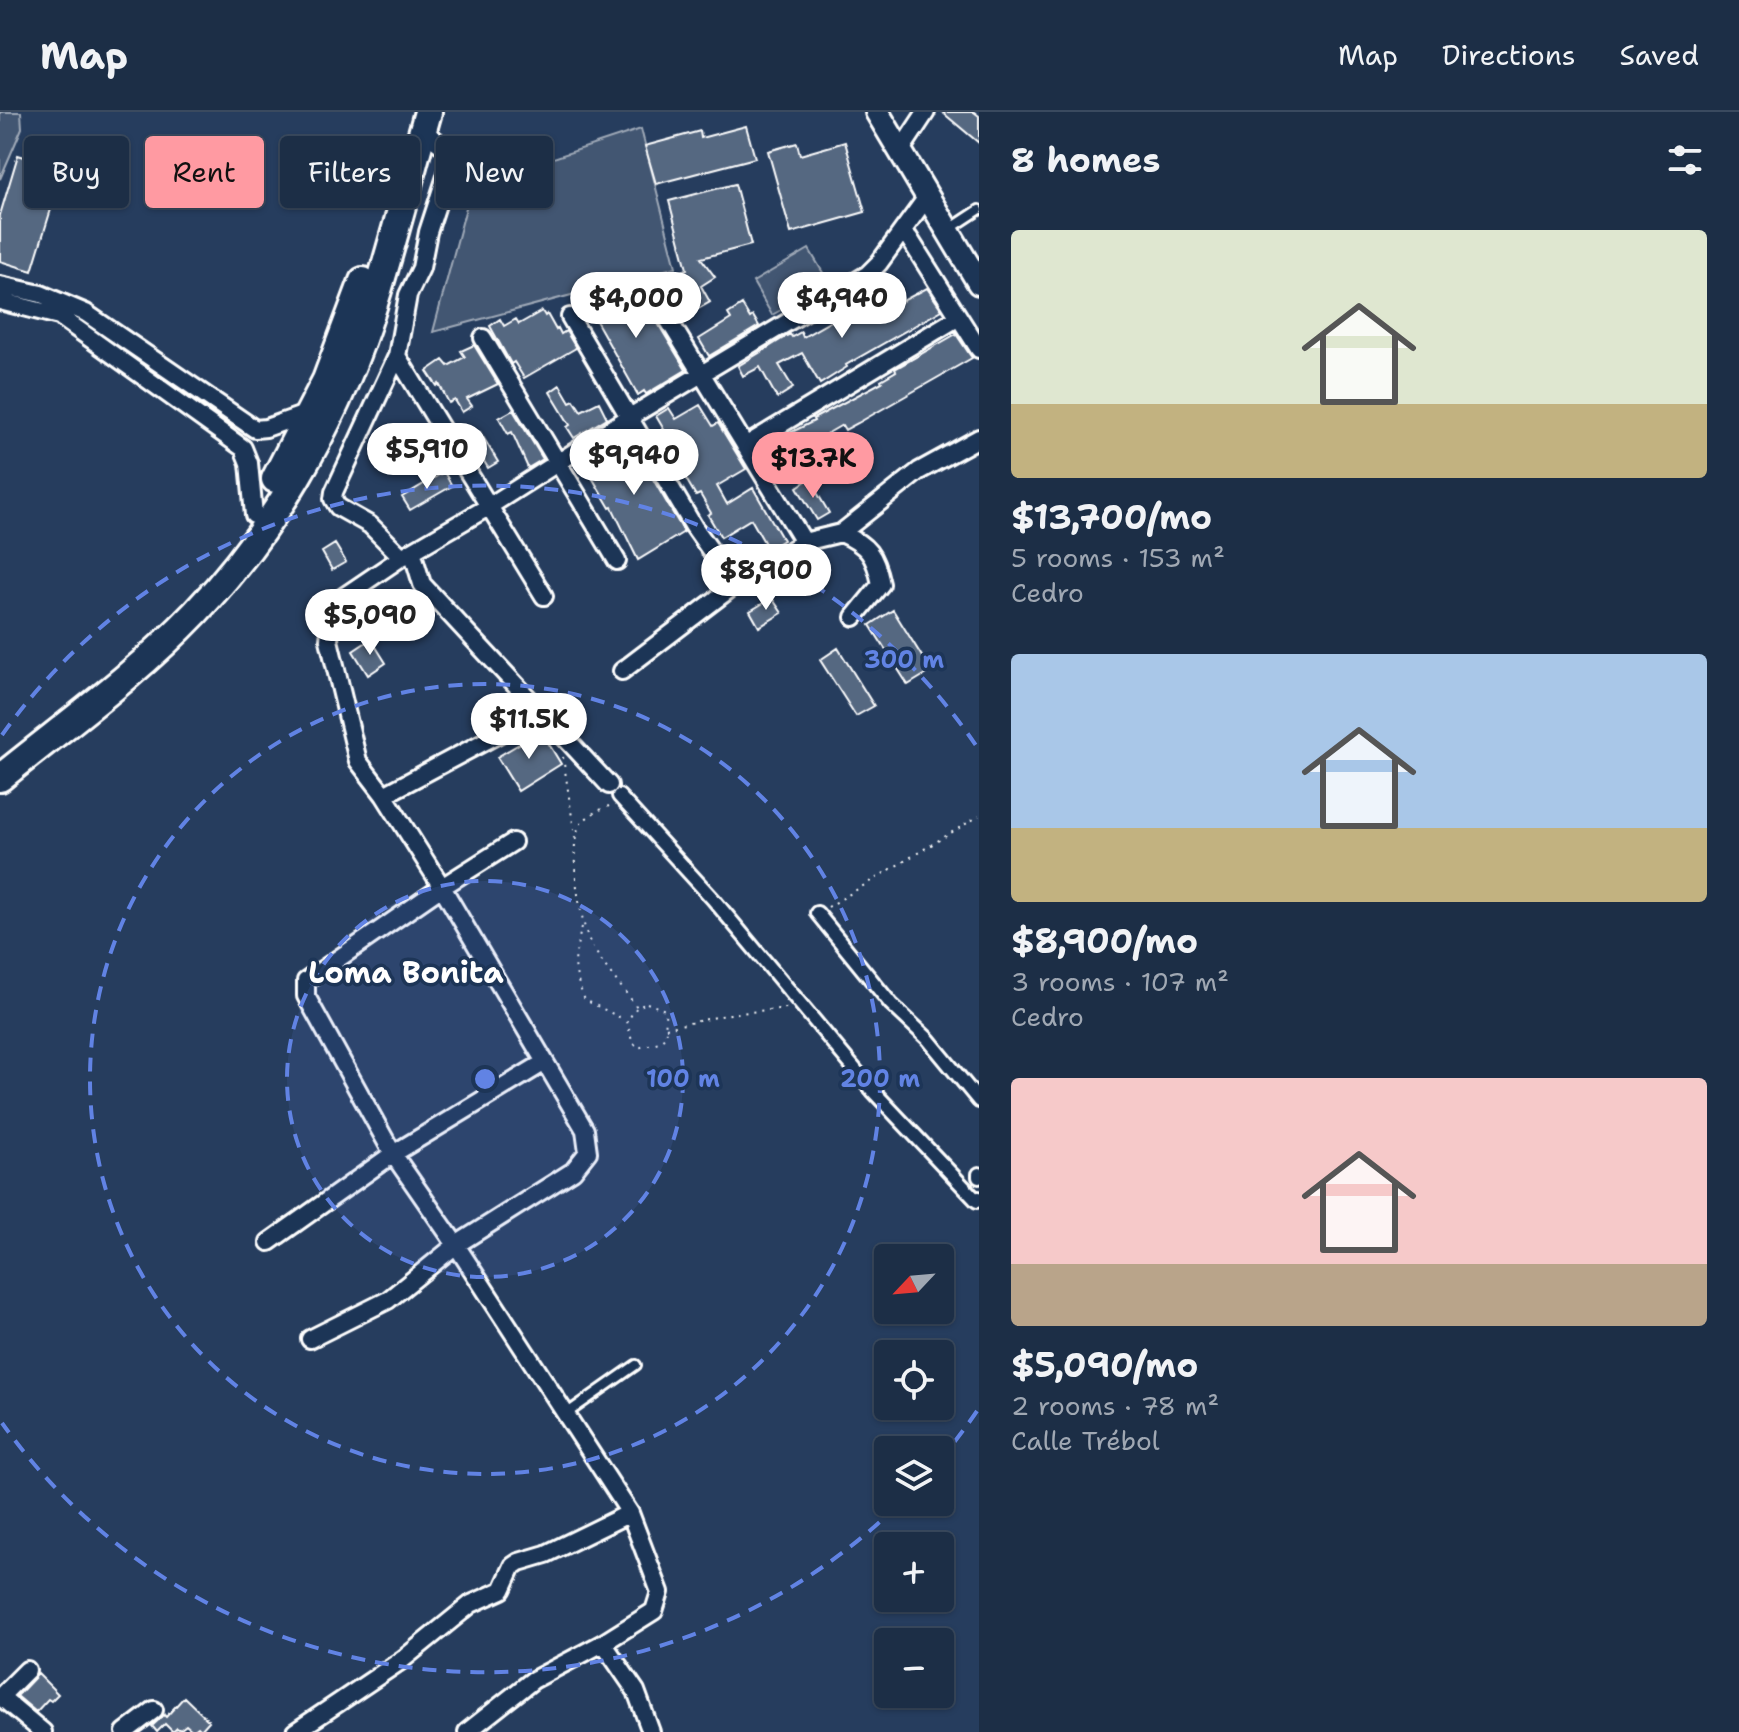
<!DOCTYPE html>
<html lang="en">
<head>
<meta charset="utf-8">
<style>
	body { margin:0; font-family:"Shantell Sans",sans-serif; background:#293a51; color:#f1f3f6; height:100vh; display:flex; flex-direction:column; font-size:30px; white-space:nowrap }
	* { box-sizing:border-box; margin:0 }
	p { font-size:26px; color:#a0a8b3 }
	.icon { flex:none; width:44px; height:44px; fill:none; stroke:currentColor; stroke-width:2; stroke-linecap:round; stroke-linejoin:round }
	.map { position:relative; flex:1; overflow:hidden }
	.side { display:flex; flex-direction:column; background:#1c2e46; width:760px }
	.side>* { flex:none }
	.hud { position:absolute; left:24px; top:24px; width:760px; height:72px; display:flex; gap:16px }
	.needle { width:52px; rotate:244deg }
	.tools { position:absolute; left:874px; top:1132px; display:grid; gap:16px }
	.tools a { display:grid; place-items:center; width:80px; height:80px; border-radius:8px; background:#1c2e46; box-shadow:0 2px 6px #0004,0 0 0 2px #3a4a5f; font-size:40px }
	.price { position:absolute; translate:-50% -68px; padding:0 18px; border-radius:28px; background:#fff; color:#222; font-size:26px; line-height:52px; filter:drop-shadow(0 2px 4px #0008) }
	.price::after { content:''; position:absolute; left:50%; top:48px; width:24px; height:18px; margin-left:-12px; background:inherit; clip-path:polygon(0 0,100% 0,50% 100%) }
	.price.selected { background:#ff9aa2; color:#111 }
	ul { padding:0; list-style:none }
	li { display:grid; align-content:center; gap:16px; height:424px; padding:0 32px }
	li span { display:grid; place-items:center; height:248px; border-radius:8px; color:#555 }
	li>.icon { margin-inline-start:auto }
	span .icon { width:144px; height:144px; fill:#fffc; stroke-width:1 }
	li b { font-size:34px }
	h2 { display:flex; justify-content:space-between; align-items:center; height:96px; padding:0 32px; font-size:34px }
	.pill { padding:0 28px; border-radius:8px; background:#1c2e46; box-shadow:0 2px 6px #0004,0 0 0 2px #3a4a5f; font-size:28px; line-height:72px }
	.pill.selected { background:#ff9aa2; color:#111 }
	header { display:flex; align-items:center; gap:48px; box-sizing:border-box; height:112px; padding:0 40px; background:#1c2e46; border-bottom:2px solid #3a4a5f }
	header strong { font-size:38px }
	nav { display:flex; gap:44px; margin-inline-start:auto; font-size:28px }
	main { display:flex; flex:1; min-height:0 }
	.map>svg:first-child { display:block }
	.green { fill:#425672; stroke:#a0aab8; stroke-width:2 }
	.building { fill:#556781; stroke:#fff; stroke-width:2 }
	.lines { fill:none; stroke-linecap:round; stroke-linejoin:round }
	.service-casing { stroke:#fff; stroke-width:14 }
	.pedestrian-casing { stroke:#fff; stroke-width:18 }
	.minor-casing { stroke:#fff; stroke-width:22 }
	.secondary-casing { stroke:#fff; stroke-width:28 }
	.trunk-casing { stroke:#fff; stroke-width:32 }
	.path { stroke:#fff; stroke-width:2; stroke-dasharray:2 6; stroke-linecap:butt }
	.service { stroke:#1d3557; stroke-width:8 }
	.pedestrian { stroke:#1d3557; stroke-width:12 }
	.minor { stroke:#1d3557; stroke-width:16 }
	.secondary { stroke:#1d3557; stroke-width:22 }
	.trunk { stroke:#1d3557; stroke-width:26 }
	.ring { fill:none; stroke:#6183e4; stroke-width:4; stroke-dasharray:14 10 }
	.labels { text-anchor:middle; stroke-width:7; stroke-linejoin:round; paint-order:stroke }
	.neighbourhood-label { font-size:30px; font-weight:bold; fill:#fff; stroke:#1d3557 }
	.centre { fill:#6183e4; stroke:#1d3557; stroke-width:4 }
	.ring-label { font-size:24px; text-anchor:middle; font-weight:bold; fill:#6183e4; stroke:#1d3557; stroke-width:7; stroke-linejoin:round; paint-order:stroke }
</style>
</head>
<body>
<header>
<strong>Map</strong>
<nav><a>Map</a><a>Directions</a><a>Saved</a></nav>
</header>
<main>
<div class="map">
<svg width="979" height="1620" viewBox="0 0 979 1620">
	<rect width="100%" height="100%" fill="#263d5e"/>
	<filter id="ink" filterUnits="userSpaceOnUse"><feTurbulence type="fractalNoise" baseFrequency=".0125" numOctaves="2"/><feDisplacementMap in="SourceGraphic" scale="16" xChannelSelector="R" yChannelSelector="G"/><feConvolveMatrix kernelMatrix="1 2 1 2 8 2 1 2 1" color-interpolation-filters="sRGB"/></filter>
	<g filter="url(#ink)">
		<path class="green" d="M0,0H21L22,16L0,67Z
			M641,17L676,155L433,220L472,73Z
			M809,137L829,171L772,203L753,170Z"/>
		<path class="building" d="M942,0H974L979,4V31Z
			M746,14L755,46L656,72L645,34L700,19L701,26Z
			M845,30L865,100L791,121L768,39L797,31L800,43Z
			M18,43L63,57L61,62L81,68L75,87L56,81L32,159L0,149V103Z
			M735,72L751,133L701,146L715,165L701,174L710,190L696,198L689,185L681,190L674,179L670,181L664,169L687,157L669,89Z
			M628,171L643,198L648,195L686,258L646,282L644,279L638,283L586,191Z
			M927,176L942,198L846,253L847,255L820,272L802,241L779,253L793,276L777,286L760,255L743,264L738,254L790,222L792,225L801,220L803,225L845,201L841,193L850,188L856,200L875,191L880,201Z
			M742,193L750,206L753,204L759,214L709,244L699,227L731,207L728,202Z
			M542,199L545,204L547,202L556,218L558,216L561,222L566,219L576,236L524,266L514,250L511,252L490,214L500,207L504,214L516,207L519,212Z
			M956,222L972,246L858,311L845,318L842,313L773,353L765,338L781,328L780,326L814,309L813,307L882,270L881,268L896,259L895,257Z
			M474,233L498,272L467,287L472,294L462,300L455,288L449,291L439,272L437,274L427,259L443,248L448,254L465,245L461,239Z
			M560,273L570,290L574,288L581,299L599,290L607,306L574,326L567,315L570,313L550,280Z
			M700,293L713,314L718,311L746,357L717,374L727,392L753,376L783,428L768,437L751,407L721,425L708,403L711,401L700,382L696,384L682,360L689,356L678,339L670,344L658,324L666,321L656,304L669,296L676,307Z
			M513,298L543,347L528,356L512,320L508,322L499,306Z
			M480,320L498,350L488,356L470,326Z
			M627,323L684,420L638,448L612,395L610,396L583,350Z
			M444,360L452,374L410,398L402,385Z
			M809,367L829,401L817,408L797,375Z
			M335,432L346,450L332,458L322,440Z
			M772,486L782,501L759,515L750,499Z
			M893,498L931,559L908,573L870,513Z
			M371,527L386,551L368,563L353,539Z
			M838,536L874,594L856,604L820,548Z
			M541,619L561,652L518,679L497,645Z
			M38,1562L58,1582L51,1589L48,1587L36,1600L17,1584Z
			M184,1585L209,1609L201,1618L198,1615L193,1619L186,1613L180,1618L177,1616L173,1620L165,1612L157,1620L152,1614L164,1603L166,1605Z"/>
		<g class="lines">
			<g class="service-casing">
				<path id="service" d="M950,117L979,98
					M566,1302L636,1253"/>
			</g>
			<g class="pedestrian-casing">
				<path id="pedestrian" d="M619,684L713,787L873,979L977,1089L979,1086
					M817,801L891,892L928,927L979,989
					M979,1062V1065"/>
			</g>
			<g class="minor-casing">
				<path id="minor" d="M901,38L926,0
					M909,126L979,237
					M0,173L41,182L86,201L255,317L266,316L308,301
					M649,176L804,430
					M0,189L59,204L243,336L249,351L254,403
					M570,205L694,415L735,473
					M483,226L617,449
					M397,244L544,484
					M745,334L954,208
					M841,421C868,433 875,443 881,472L854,505
					M412,439L422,472L609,673
					M402,445L370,413L338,395L333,387L334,380L397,244L408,183L421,156L428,120L452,46L450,39L423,19
					M622,559L735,473L804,430L841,421L919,359L979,326
					M384,683L508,617L513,613L519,579
					M269,1130L393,1042L545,950
					M310,1227L388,1188L456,1133L573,1059L588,1040L585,1018L442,775L384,683L358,649L329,528L331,510L340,487L402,445L488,395L628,306L868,162L879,151L927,85
					M603,1531L636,1579L651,1620
					M0,1585L27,1558
					M1,1585L43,1620
					M125,1620L154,1598
					M295,1620L402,1548L471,1492L502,1478L513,1454L519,1450L546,1442L630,1401
					M467,1620L533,1568L603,1531L654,1499L660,1480L630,1401L456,1133L393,1042L306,884V869L442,775L513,730"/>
			</g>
			<g class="secondary-casing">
				<path id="secondary" d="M877,0L979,171"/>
			</g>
			<g class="trunk-casing">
				<path id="trunk" d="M275,367L326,268L363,169
					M0,666C65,613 137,562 195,501C272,420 332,317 368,210C391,141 408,70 428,0"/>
			</g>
			<path class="path" d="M563,645L575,725
				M609,694C599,698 585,704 579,715C568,734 580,810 590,830C602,853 621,874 637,895
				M828,795L979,704
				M582,815C573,846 572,858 585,888L625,908
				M647,891L665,898L666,924L659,930L638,936L632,929L627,909L637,895Z
				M666,916L730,902L787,896"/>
			<use href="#service" class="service"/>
			<use href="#pedestrian" class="pedestrian"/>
			<use href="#minor" class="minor"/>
			<use href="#secondary" class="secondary"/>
			<use href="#trunk" class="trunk"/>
		</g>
	</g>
	<circle cx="485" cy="967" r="198" fill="#6183e4" fill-opacity=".12"/>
	<g class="ring">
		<circle cx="485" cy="967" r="198"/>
		<circle cx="485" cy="967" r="395"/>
		<path d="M977 1299A593 593 0 0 1 943 1344M897 1394A593 593 0 0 1 2 1311M2 623A593 593 0 0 1 977 635"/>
	</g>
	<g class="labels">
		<g class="neighbourhood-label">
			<text x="406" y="871">Loma Bonita</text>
		</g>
	</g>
	<circle cx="485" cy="967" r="12" class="centre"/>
	<g class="ring-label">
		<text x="904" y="556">300 m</text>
		<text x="683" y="975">100 m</text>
		<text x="880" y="975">200 m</text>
	</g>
</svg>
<div class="tools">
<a><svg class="needle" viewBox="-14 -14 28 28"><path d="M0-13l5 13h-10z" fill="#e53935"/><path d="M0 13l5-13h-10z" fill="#a0a8b3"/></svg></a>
<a><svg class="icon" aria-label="locate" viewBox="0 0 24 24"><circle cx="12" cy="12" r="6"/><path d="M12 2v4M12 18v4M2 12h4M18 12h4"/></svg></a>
<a><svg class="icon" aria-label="layers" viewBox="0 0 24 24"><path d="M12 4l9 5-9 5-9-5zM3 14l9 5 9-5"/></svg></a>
<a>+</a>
<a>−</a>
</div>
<b class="price" style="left:636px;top:228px">$4,000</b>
<b class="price" style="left:842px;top:228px">$4,940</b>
<b class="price" style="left:427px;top:379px">$5,910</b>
<b class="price" style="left:634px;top:385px">$9,940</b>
<b class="price selected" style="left:813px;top:388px">$13.7K</b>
<b class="price" style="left:766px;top:500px">$8,900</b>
<b class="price" style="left:370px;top:545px">$5,090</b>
<b class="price" style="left:529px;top:649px">$11.5K</b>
<div class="hud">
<a class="pill">Buy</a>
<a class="pill selected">Rent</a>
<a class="pill">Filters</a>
<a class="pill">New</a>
</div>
</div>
<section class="side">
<h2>8 homes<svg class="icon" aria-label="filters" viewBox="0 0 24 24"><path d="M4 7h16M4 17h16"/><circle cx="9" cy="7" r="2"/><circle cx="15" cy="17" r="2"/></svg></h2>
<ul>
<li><span style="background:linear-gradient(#dfe7d0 70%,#c2b280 0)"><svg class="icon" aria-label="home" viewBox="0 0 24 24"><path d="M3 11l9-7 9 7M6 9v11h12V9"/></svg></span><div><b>$13,700/mo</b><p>5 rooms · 153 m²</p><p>Cedro</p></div></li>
<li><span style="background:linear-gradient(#a9c7e8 70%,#c2b280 0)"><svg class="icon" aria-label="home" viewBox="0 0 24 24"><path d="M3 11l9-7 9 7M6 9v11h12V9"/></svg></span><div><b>$8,900/mo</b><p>3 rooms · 107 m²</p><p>Cedro</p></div></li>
<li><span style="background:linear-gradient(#f6c9c9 75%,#b9a48a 0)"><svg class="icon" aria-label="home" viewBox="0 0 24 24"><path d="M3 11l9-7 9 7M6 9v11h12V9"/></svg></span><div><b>$5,090/mo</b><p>2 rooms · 78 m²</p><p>Calle Trébol</p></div></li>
</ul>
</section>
</main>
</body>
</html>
